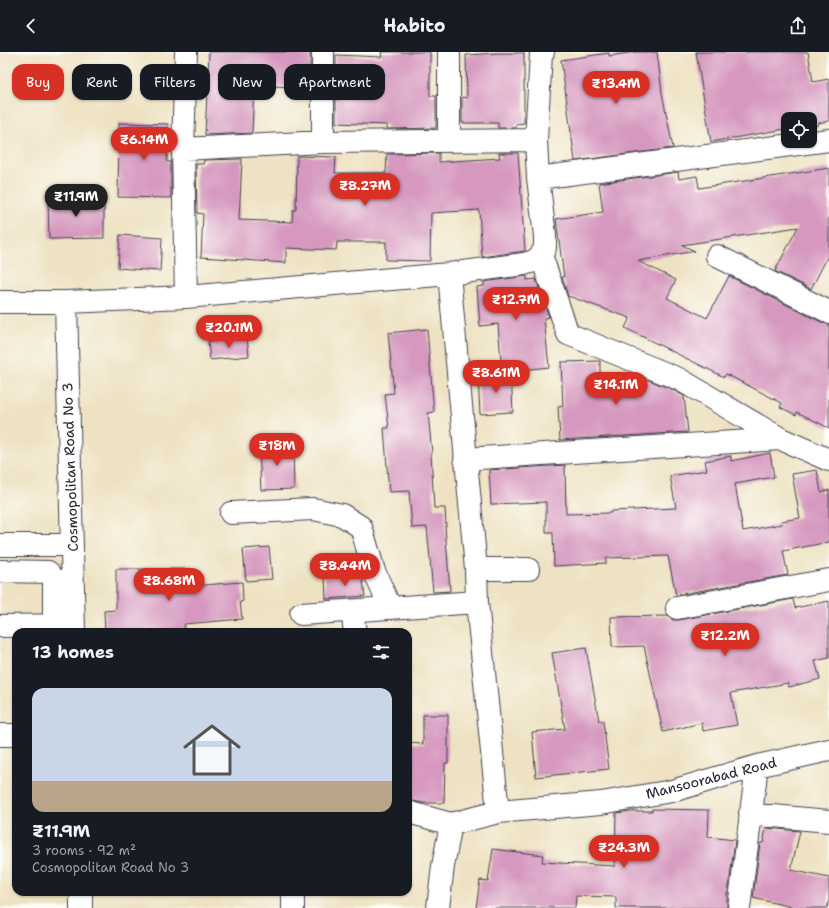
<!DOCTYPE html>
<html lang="en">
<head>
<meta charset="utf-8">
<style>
	body { margin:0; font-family:"Shantell Sans",sans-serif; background:#20242c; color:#f1f3f6; height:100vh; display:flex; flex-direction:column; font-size:15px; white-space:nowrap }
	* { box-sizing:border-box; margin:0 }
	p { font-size:13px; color:#9ea1a6 }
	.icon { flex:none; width:22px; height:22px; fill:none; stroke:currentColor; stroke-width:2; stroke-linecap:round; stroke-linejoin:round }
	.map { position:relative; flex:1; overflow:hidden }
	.sheet { position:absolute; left:12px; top:576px; width:400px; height:268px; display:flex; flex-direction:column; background:#171b24; border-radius:12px; box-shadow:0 1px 3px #0004 }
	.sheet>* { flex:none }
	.guide { position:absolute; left:12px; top:12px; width:400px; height:36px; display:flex; gap:8px }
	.fabs { position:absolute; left:781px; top:60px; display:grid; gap:8px }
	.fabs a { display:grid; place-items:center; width:36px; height:36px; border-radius:8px; background:#171b24; box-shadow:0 1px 3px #0004; font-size:20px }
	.price { position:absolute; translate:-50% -34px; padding:0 9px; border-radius:14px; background:#d93025; color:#fff; font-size:13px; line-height:26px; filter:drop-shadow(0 1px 2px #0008) }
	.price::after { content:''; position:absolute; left:50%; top:24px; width:12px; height:9px; margin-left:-6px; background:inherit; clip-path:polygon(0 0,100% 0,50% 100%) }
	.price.on { background:#222; color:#fff }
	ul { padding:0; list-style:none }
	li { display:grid; align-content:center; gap:8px; height:212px; padding:0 20px }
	li span { display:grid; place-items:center; height:124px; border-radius:12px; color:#555 }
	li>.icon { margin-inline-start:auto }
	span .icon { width:72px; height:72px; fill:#fffc; stroke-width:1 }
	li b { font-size:17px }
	h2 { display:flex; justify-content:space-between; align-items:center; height:48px; padding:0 20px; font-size:17px }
	.tag { padding:0 14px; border-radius:12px; background:#171b24; box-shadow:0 1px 3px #0004; font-size:14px; line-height:36px }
	.tag.on { background:#d93025; color:#fff }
	header { display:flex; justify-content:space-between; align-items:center; height:52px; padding:0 20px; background:#171b24; font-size:18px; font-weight:700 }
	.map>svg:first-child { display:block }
	.building { fill:#d698bf }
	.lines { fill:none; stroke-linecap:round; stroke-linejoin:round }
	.minor-casing { stroke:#413f4f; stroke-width:24 }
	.minor { stroke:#fff; stroke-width:22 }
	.labels { text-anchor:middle; stroke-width:3; stroke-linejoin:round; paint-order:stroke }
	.street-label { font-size:14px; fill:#22223b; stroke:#fdfcf7 }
</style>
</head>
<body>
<header><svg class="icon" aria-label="back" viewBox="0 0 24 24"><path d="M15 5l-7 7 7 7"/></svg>Habito<svg class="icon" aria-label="share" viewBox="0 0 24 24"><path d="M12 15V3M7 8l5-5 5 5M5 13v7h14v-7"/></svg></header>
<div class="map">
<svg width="829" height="856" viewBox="0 0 829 856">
	<rect width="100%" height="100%" fill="#fdfcf7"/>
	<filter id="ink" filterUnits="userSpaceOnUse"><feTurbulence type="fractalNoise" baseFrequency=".025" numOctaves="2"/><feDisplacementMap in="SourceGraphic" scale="8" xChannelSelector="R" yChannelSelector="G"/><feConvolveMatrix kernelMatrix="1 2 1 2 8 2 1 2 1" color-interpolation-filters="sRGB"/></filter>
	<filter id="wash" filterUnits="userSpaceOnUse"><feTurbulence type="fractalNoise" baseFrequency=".012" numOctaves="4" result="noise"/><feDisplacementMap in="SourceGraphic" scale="16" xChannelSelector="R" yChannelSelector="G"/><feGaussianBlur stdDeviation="0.9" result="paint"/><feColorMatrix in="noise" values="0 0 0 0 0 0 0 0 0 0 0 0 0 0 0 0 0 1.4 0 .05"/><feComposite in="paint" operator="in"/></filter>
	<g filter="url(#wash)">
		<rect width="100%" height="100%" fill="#eee2c2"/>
		<g id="blocks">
			<path class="building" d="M209,0H310V36L254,33L252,81L205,83Z
				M381,0H430V44H436V76L387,77V73L336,71V3L382,5Z
				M635,0H657L662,41L673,96L575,109L561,8L609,1V4Z
				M696,0H808L813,30L829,27V69L818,71V73L810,75V67H788V78L786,79L785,77L711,90Z
				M497,1H524V71L516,72V76H498V71H462V45L467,46L466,3Z
				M119,71L168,72L167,110H171V146L118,145Z
				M439,101V110L500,106L499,101H518L525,199L482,205L479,158L431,161L430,209L386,208V190H337L336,198L286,196V211L201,205L203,162L197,161L196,112H203L204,108L242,107L239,168L292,170L293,158H296L297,104L336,105L335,121H386L387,102Z
				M829,116V202L811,237L775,219L798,175L682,193L695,199L638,209L676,228L667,246L707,266L729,224L823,271L829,272V376L797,360L796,363L780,355L782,351L726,322L724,325L625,276L630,266L568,244L562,225H564L556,167L603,160L599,131L678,120L679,127L697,124L699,136Z
				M104,146V186L49,187L48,147Z
				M120,183L162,186L160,219L118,216Z
				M527,224V228L536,227L549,265L544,266L549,315L502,320L498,272L480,274L477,235L484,234V230Z
				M427,277L434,360L428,361L432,401H431L434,456H445L446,474H445L450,539L433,540L427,475L412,476L409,439L389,440L384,376H389L385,342L394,341L388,281Z
				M247,285L249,304L210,308L208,290Z
				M600,309V332L649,328L673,338L684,344L688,380L560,388L558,355L563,354L561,310Z
				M511,322L513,360L480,362L478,324Z
				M293,393L294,437L261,438L259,394Z
				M770,401L774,425L735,432L743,479L782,472L781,469L800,466L792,422L817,418L821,440L829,438V490L783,499L788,523L676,543L668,504L606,506V511L554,514L553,481H546V450L491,452L489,418L565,413L566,462L611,461V459L676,456L670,424L707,418L705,409L731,404V409Z
				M269,495L272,527L246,529L243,497Z
				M116,517H191V534L242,530L243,549L240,550L242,567L184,572V580H105L104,559L116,558Z
				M362,522L365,544L326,547L325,525Z
				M793,547L795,556L829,549V606L815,609L820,627L789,635L788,631L731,641L737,673L703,679L702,671L663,680L644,594L612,595L611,565L667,564L672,568H679Z
				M586,596L599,669H603L609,717L536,725L532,680L565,677L552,601Z
				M423,663H448V711H445L444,751H423L408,748V691L423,692Z
				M652,757L709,758L708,785L735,788L728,841L727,840V856H616V845L576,844L575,856H476L480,828L488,829L493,797L543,803L542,810L615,814L616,761L631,759H652Z
				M766,776L800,779L791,818L829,826V848L827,856H796L753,846L760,791H763Z"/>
		</g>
	</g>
	<g filter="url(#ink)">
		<use href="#blocks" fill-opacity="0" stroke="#413f4f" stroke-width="1"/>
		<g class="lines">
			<g class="minor-casing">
				<path id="minor" d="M186,0L183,97L186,245
					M449,0V89
					M323,90V0
					M183,97L323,90L536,88
					M538,126L829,88
					M541,203L568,282L679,327L781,387L829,408
					M717,204L829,260
					M449,222L476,517L477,550L498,760
					M0,250H66L186,245L449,222L524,212L534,209L541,203L545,196V184L538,126L536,88L541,2L543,0
					M66,250L74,580
					M465,407L781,387
					M231,461L313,457L342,463L361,475L374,519L390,555
					M0,493H72
					M476,517H528
					M0,519L48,520L54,527V574
					M677,556L829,528
					M352,559L355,580
					M301,562L477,550
					M0,574L69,573
					M0,683H16
					M408,760L451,772
					M750,762L829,769
					M81,840V856
					M293,840V856
					M438,856L443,814L451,772L498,760L601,751L672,739L757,714L829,698
					M739,856L757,714"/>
			</g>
			<use href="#minor" class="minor"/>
		</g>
	</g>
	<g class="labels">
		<g class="street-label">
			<text transform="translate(70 415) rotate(-92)" y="5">Cosmopolitan Road No 3</text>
			<text transform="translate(711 726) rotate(-14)" y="5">Mansoorabad Road</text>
		</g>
	</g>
</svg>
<div class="fabs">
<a><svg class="icon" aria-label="locate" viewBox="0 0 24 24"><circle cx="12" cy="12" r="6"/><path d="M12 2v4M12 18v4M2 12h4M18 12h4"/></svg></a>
</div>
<b class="price" style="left:616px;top:53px">₹13.4M</b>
<b class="price" style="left:144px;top:109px">₹6.14M</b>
<b class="price" style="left:365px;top:155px">₹8.27M</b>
<b class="price on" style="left:76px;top:166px">₹11.9M</b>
<b class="price" style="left:516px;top:269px">₹12.7M</b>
<b class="price" style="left:229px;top:297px">₹20.1M</b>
<b class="price" style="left:496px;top:342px">₹8.61M</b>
<b class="price" style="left:616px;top:354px">₹14.1M</b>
<b class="price" style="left:277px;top:415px">₹18M</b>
<b class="price" style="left:345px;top:535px">₹8.44M</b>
<b class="price" style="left:169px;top:550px">₹8.68M</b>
<b class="price" style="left:725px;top:605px">₹12.2M</b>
<b class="price" style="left:624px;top:817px">₹24.3M</b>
<div class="guide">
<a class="tag on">Buy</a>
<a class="tag">Rent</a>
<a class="tag">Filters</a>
<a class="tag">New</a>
<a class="tag">Apartment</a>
</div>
<section class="sheet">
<h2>13 homes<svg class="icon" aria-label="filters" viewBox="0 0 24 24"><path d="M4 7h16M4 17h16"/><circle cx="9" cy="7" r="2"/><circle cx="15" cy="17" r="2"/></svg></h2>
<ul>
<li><span style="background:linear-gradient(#c9d6e8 75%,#b9a48a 0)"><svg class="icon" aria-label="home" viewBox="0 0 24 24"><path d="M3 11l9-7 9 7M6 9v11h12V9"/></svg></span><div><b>₹11.9M</b><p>3 rooms · 92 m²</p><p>Cosmopolitan Road No 3</p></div></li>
</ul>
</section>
</div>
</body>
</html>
